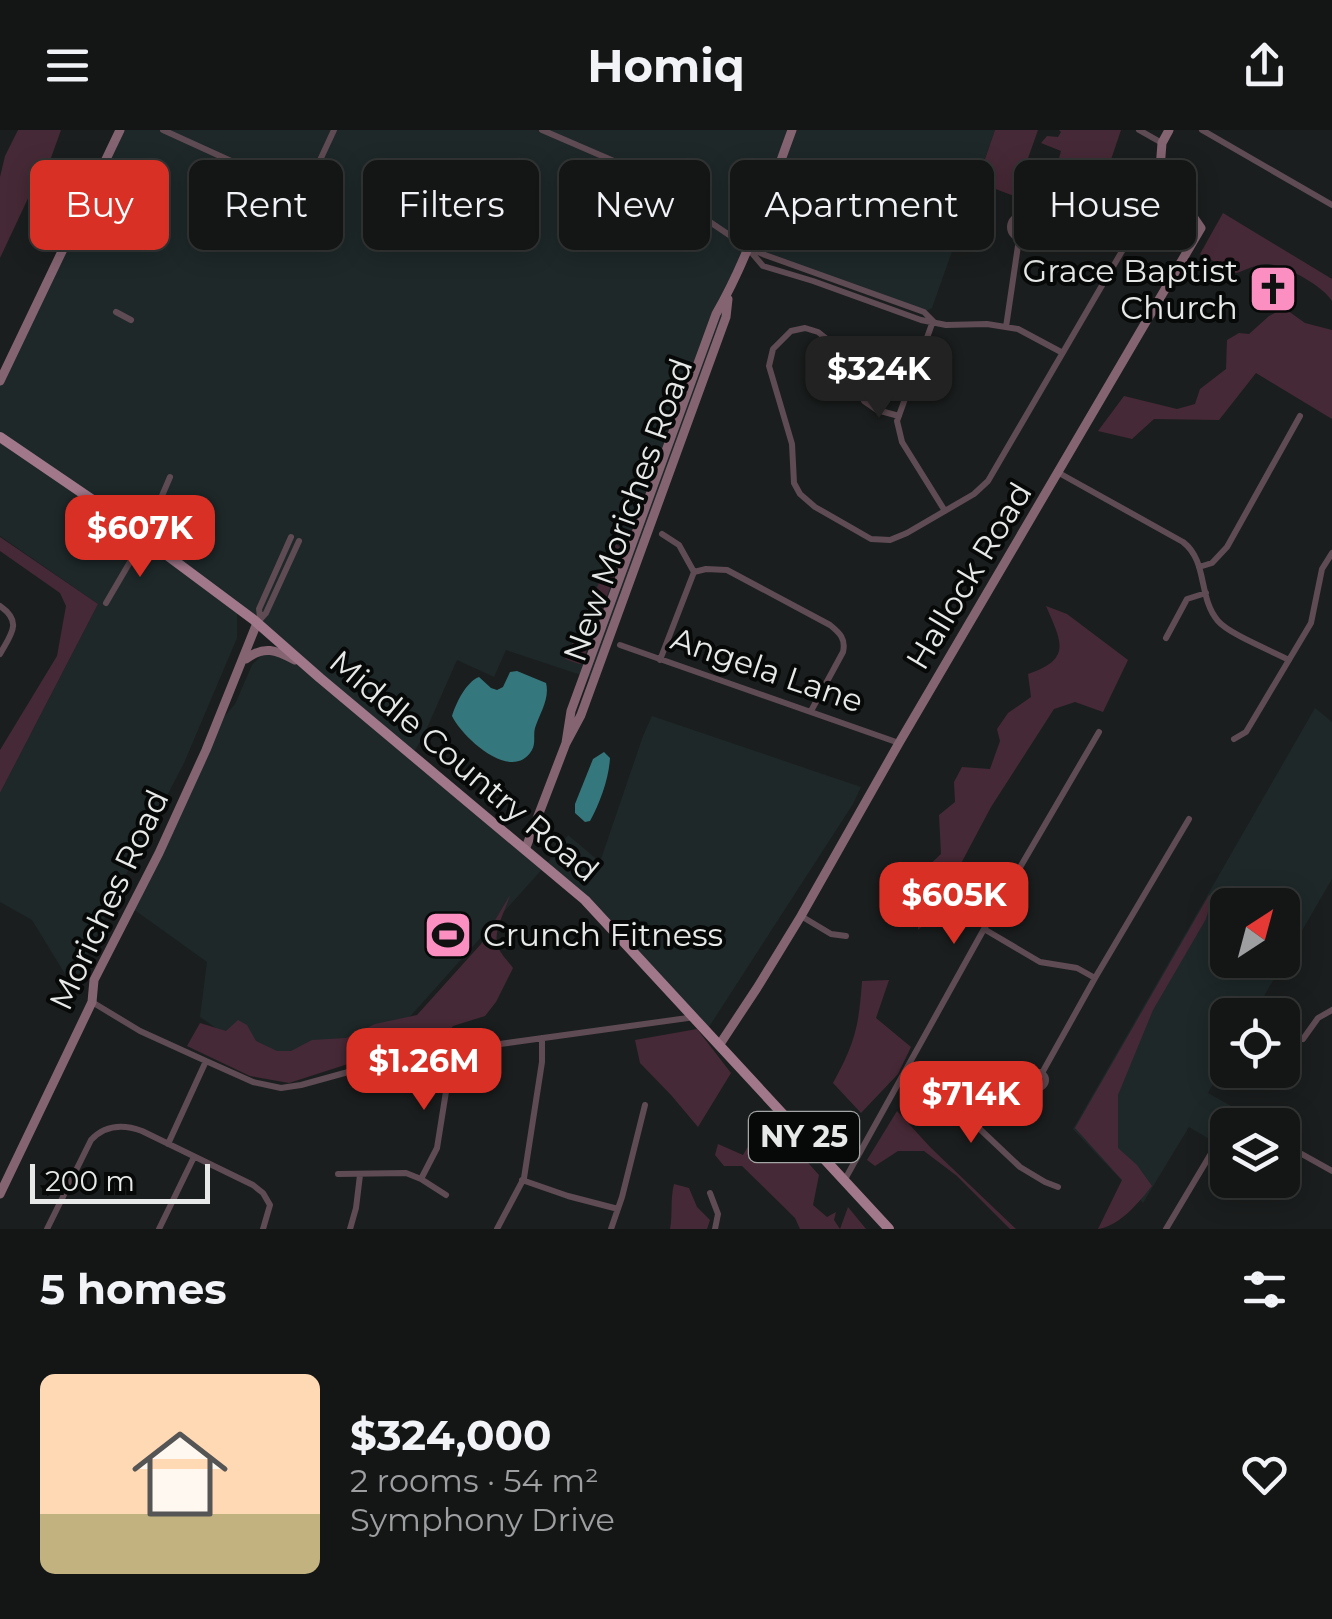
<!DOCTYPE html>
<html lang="en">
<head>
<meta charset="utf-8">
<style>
	body { margin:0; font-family:Montserrat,sans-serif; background:#1d1f1f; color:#f1f3f6; height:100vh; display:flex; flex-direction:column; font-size:38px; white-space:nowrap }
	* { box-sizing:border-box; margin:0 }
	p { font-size:32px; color:#9d9fa1 }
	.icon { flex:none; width:55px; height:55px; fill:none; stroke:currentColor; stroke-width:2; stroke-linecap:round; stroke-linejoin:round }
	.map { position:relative; height:1099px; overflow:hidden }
	.details { display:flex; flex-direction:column; background:#141616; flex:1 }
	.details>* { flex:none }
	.guide { position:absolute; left:30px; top:30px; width:1272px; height:90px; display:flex; gap:20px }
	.needle { width:65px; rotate:36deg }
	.tools { position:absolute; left:1210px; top:758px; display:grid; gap:20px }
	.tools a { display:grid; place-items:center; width:90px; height:90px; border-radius:15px; background:#141616; box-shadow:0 5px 25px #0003,0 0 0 2px #333535; font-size:50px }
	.scale { position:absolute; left:30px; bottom:25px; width:180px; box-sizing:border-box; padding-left:10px; border:5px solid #e7e9e9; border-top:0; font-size:28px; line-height:35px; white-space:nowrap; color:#e7e9e9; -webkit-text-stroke:8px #070808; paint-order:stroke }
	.price { position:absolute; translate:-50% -85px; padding:0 22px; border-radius:20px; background:#d93025; color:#fff; font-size:32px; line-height:65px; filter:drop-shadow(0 2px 5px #0008) }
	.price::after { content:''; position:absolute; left:50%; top:60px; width:30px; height:22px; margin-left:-15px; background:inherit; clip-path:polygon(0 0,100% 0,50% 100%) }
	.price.selected { background:#222; color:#fff }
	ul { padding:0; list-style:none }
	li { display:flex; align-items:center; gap:30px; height:250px; padding:0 40px }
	li span { display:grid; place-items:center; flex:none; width:280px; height:200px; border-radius:15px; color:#555 }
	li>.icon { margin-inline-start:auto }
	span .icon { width:120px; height:120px; fill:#fffc; stroke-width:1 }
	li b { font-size:42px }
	h2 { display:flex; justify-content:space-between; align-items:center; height:120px; padding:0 40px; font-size:42px }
	.chip { padding:0 35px; border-radius:15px; background:#141616; box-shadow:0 5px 25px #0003,0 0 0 2px #333535; font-size:35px; line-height:90px }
	.chip.selected { background:#d93025; color:#fff }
	header { display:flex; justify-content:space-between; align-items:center; height:130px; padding:0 40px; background:#141616; font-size:45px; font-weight:700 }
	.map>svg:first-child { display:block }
	.built { fill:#1e2829; fill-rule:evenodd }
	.green { fill:#462936 }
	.water { fill:#34777d }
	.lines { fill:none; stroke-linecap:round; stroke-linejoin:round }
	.street { stroke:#5f4b53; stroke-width:6 }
	.secondary { stroke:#856472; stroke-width:9 }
	.primary { stroke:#a1788a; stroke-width:10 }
	.labels { text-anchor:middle; stroke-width:8; stroke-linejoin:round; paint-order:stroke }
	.shield { fill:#070808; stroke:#a4a6a6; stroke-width:2.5 }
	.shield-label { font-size:30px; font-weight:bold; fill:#e7e9e9 }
	.poi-label { font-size:32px; fill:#e7e9e9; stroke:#070808; text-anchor:end }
	.street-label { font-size:32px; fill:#e7e9e9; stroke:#070808 }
</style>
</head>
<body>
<header><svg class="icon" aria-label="menu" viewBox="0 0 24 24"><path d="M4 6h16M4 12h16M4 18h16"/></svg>Homiq<svg class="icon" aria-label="share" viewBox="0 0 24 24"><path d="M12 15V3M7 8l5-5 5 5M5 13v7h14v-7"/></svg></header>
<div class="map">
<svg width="1332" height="1099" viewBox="0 0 1332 1099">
	<rect width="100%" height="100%" fill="#1b1e1e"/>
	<path class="built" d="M120,0H995L932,178L924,182L748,117L593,549L506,520L494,547L457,530L423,607L412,625L545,736L568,705L600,732L643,606L652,586L861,657L853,674L707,900L545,736L380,920L282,934L229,907L200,887L207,832L129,776L218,594L235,574L252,535L266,521L282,515L237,479V508L184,633L115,766L73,857L32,790L0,772V663L98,474L0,406V251Z
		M1315,578L1332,592V749L1253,885H1228L1227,929L1208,963L1233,977L1211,1010L1189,997L1143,1073L1073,999ZM1228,775H1282V830H1228Z"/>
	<path class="green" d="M18,0H61L47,39L50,47L46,64L31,62L0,128V47L5,26Z
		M995,0H1038L1022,45L1028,48L1035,41H1041V51L1052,54L1061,21L1041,13L1047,6L1058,7L1061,2L1059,0H1121L1097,71L1065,85L977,52Z
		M1223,83L1332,149V171C1324,157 1286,135 1268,134C1258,133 1246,140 1236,143L1200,124Z
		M1284,178L1305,193L1332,200V289L1256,243L1219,290L1154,289L1132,309L1098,301L1124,266L1177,279L1195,274L1200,259L1226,239L1227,210L1239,203L1249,204L1269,186Z
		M0,407L98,474L0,663V620L57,526L66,476L60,463L0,421Z
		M613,412L624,420L582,533L579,534L565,529L615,417L611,414Z
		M1046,476L1067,484L1128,530L1103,582L1075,572L1054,579L991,677L932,788L918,800V775L891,757L910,741L924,740L941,724L939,685L955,672L954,652L962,637L990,639L1000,611L997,599L1008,583L1031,567L1028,544C1073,529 1061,511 1046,476Z
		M510,765C506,780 492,802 498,816C500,824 509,832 513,838L496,872L485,886L453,896L438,919L351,933L289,953L250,946L187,916L200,893L226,901L238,890L247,895L256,911L277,921H291L312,910L346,908L375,894L417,885L481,814Z
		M1209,765L1212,767L1206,789L1153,880L1118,965V1018L1137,1035L1152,1056C1139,1072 1120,1096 1098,1099L1122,1050L1075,998Z
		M889,850L876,888L911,917L898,944L861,983L833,953C855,913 859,896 862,851Z
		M697,899L731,943L698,997L671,965L640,933L635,910Z
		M897,981L931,1018L1016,1099H1010L957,1046L924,1021H898L875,1036L867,1030Z
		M766,986L819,1045L813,1075L827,1087L836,1082L834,1090L840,1099L848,1077L866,1099H800L795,1088L742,1036H724L715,1025L718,1014L743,1025Z
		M674,1054L689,1058L697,1077L710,1090L707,1099H670C673,1084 670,1069 674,1054Z"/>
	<path class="water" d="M517,541L546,553C550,568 540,583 535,598C533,605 536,613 532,620C512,654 462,607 452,586C456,573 466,552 479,547L491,558L497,560L503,557L510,542Z
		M604,622L610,628C609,648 600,673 590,691L585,692L575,683V674L593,629Z"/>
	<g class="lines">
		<path class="street" d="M163,0L297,61L308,56L334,0
			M542,0L630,38L747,117L765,125L924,182L933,191
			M1139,0L1162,13
			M1202,0L1332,75
			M1010 97a12 12 0 1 1 24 0a12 12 0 1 1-24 0Z
			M751,122L763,136L813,151L921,190L946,195L987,194L1018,199L1061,222
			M116,182L131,190
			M933,191L897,291L902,312L945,381
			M1006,197L1019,109
			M899,286L877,280L864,271L837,217L818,202L805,198L791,201L773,219L769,236L792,314L794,353L800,364L815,377L871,409L890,410L907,403L974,364L988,351L1132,104L1134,93L1127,87L1119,86L1113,91L1109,100L1123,119
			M1059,343L1183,412C1208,431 1198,468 1218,491C1229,504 1272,521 1289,530
			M662,404L679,415L694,442L706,439L727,440L830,495C840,503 846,509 843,522L811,581
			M1199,437L1212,433L1227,417L1300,286
			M106,473L144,408L170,347
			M0,476C23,492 11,504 0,524
			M260,487L259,479L291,407
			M257,493L266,483L299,411
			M1166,508L1187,469L1206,463
			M620,515L899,613
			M660,530L694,442
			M1234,609L1246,602L1311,493L1322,439L1332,423
			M801,786L831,804L846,806
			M984,799L1040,832L1077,838L1095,848
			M92,872L140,901L206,931L253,952L281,958L301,955L399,928L695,887
			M1303,909L1318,888L1332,880
			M911,934L1020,1037L1045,1052L1058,1057
			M1030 950a8 8 0 1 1 16 0a8 8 0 1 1-16 0Z
			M1042,943L1095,848L1189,689
			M1228,995L1234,984L1252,995
			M1282,1013L1332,1041
			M168,1014L206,931
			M338,1044L406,1043L421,1049L446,1065
			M421,1049L437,1018L448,949L446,921
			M522,1050L568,1066L618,1079
			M844,1051L984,799L1099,602
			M710,1063L718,1084L715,1099
			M47,1099L91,1010C105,995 123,994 142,1001L253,1055L263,1063L270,1075L263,1099
			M159,1099L194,1027
			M350,1099L356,1078L360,1045
			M497,1099L524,1048L542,932V908
			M611,1099L622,1067L645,975
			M1166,1099L1228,995"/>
		<path class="secondary" d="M0,251L120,0
			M246,529C264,515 276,520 295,530
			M566,613L571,581L716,184C749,127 769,62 792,0
			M525,720L566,613L581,585L726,187L728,169
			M720,914L757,858L801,786L899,613L1201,98L1160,39L1162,13L1169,0
			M0,1064L92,872L94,850L159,723L206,620L257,493"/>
		<path class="primary" d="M0,307L97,373L254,490L320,548L585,770L889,1099"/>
	</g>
	<defs>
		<g id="church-square" transform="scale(2.5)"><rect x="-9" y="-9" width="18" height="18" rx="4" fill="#fc8fc2" stroke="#070808"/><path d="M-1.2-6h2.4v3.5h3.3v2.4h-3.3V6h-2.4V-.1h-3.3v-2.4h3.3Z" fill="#111"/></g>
		<g id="stadium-square" transform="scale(2.5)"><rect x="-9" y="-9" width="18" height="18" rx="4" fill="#fc8fc2" stroke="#070808"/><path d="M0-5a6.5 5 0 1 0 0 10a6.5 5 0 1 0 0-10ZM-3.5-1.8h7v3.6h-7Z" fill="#111"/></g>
	</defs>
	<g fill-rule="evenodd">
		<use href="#church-square" x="1273" y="159"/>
		<use href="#stadium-square" x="448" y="805"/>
	</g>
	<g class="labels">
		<rect class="shield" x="749" y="982" width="110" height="50" rx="8"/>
		<g class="shield-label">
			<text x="804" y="1017">NY 25</text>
		</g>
		<g class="poi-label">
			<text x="1238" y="152">Grace Baptist<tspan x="1238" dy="37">Church</tspan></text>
			<text x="483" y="816" text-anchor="start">Crunch Fitness</text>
		</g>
		<g class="street-label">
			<text transform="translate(628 380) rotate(-70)" y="11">New Moriches Road</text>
			<text transform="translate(969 446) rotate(-59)" y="11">Hallock Road</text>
			<text transform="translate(767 540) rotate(19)" y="11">Angela Lane</text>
			<text transform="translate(464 636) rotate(40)" y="11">Middle Country Road</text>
			<text transform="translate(109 770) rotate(-65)" y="11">Moriches Road</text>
		</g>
	</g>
</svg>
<div class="tools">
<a><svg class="needle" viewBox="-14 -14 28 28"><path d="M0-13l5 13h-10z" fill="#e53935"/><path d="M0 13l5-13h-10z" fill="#9d9fa1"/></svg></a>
<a><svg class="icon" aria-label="locate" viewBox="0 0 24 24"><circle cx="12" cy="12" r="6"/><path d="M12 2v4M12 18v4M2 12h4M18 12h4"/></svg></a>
<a><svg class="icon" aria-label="layers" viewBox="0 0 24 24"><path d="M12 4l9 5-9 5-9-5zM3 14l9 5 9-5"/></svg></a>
</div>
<div class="scale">200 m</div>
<b class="price selected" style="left:879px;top:291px">$324K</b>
<b class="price" style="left:140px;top:450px">$607K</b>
<b class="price" style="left:954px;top:817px">$605K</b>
<b class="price" style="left:424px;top:983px">$1.26M</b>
<b class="price" style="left:971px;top:1016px">$714K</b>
<div class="guide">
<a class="chip selected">Buy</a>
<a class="chip">Rent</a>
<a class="chip">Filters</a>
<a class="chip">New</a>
<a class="chip">Apartment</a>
<a class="chip">House</a>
</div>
</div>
<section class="details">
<h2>5 homes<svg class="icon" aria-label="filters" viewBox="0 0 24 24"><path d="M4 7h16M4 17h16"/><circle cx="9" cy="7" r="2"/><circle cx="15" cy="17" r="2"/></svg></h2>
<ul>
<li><span style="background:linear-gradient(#ffd9b3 70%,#c2b280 0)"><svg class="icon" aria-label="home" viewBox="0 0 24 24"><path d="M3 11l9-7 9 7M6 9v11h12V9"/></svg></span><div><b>$324,000</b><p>2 rooms · 54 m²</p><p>Symphony Drive</p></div><svg class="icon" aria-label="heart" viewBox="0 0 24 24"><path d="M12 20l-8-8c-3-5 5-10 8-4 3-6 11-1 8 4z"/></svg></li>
</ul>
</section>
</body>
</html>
